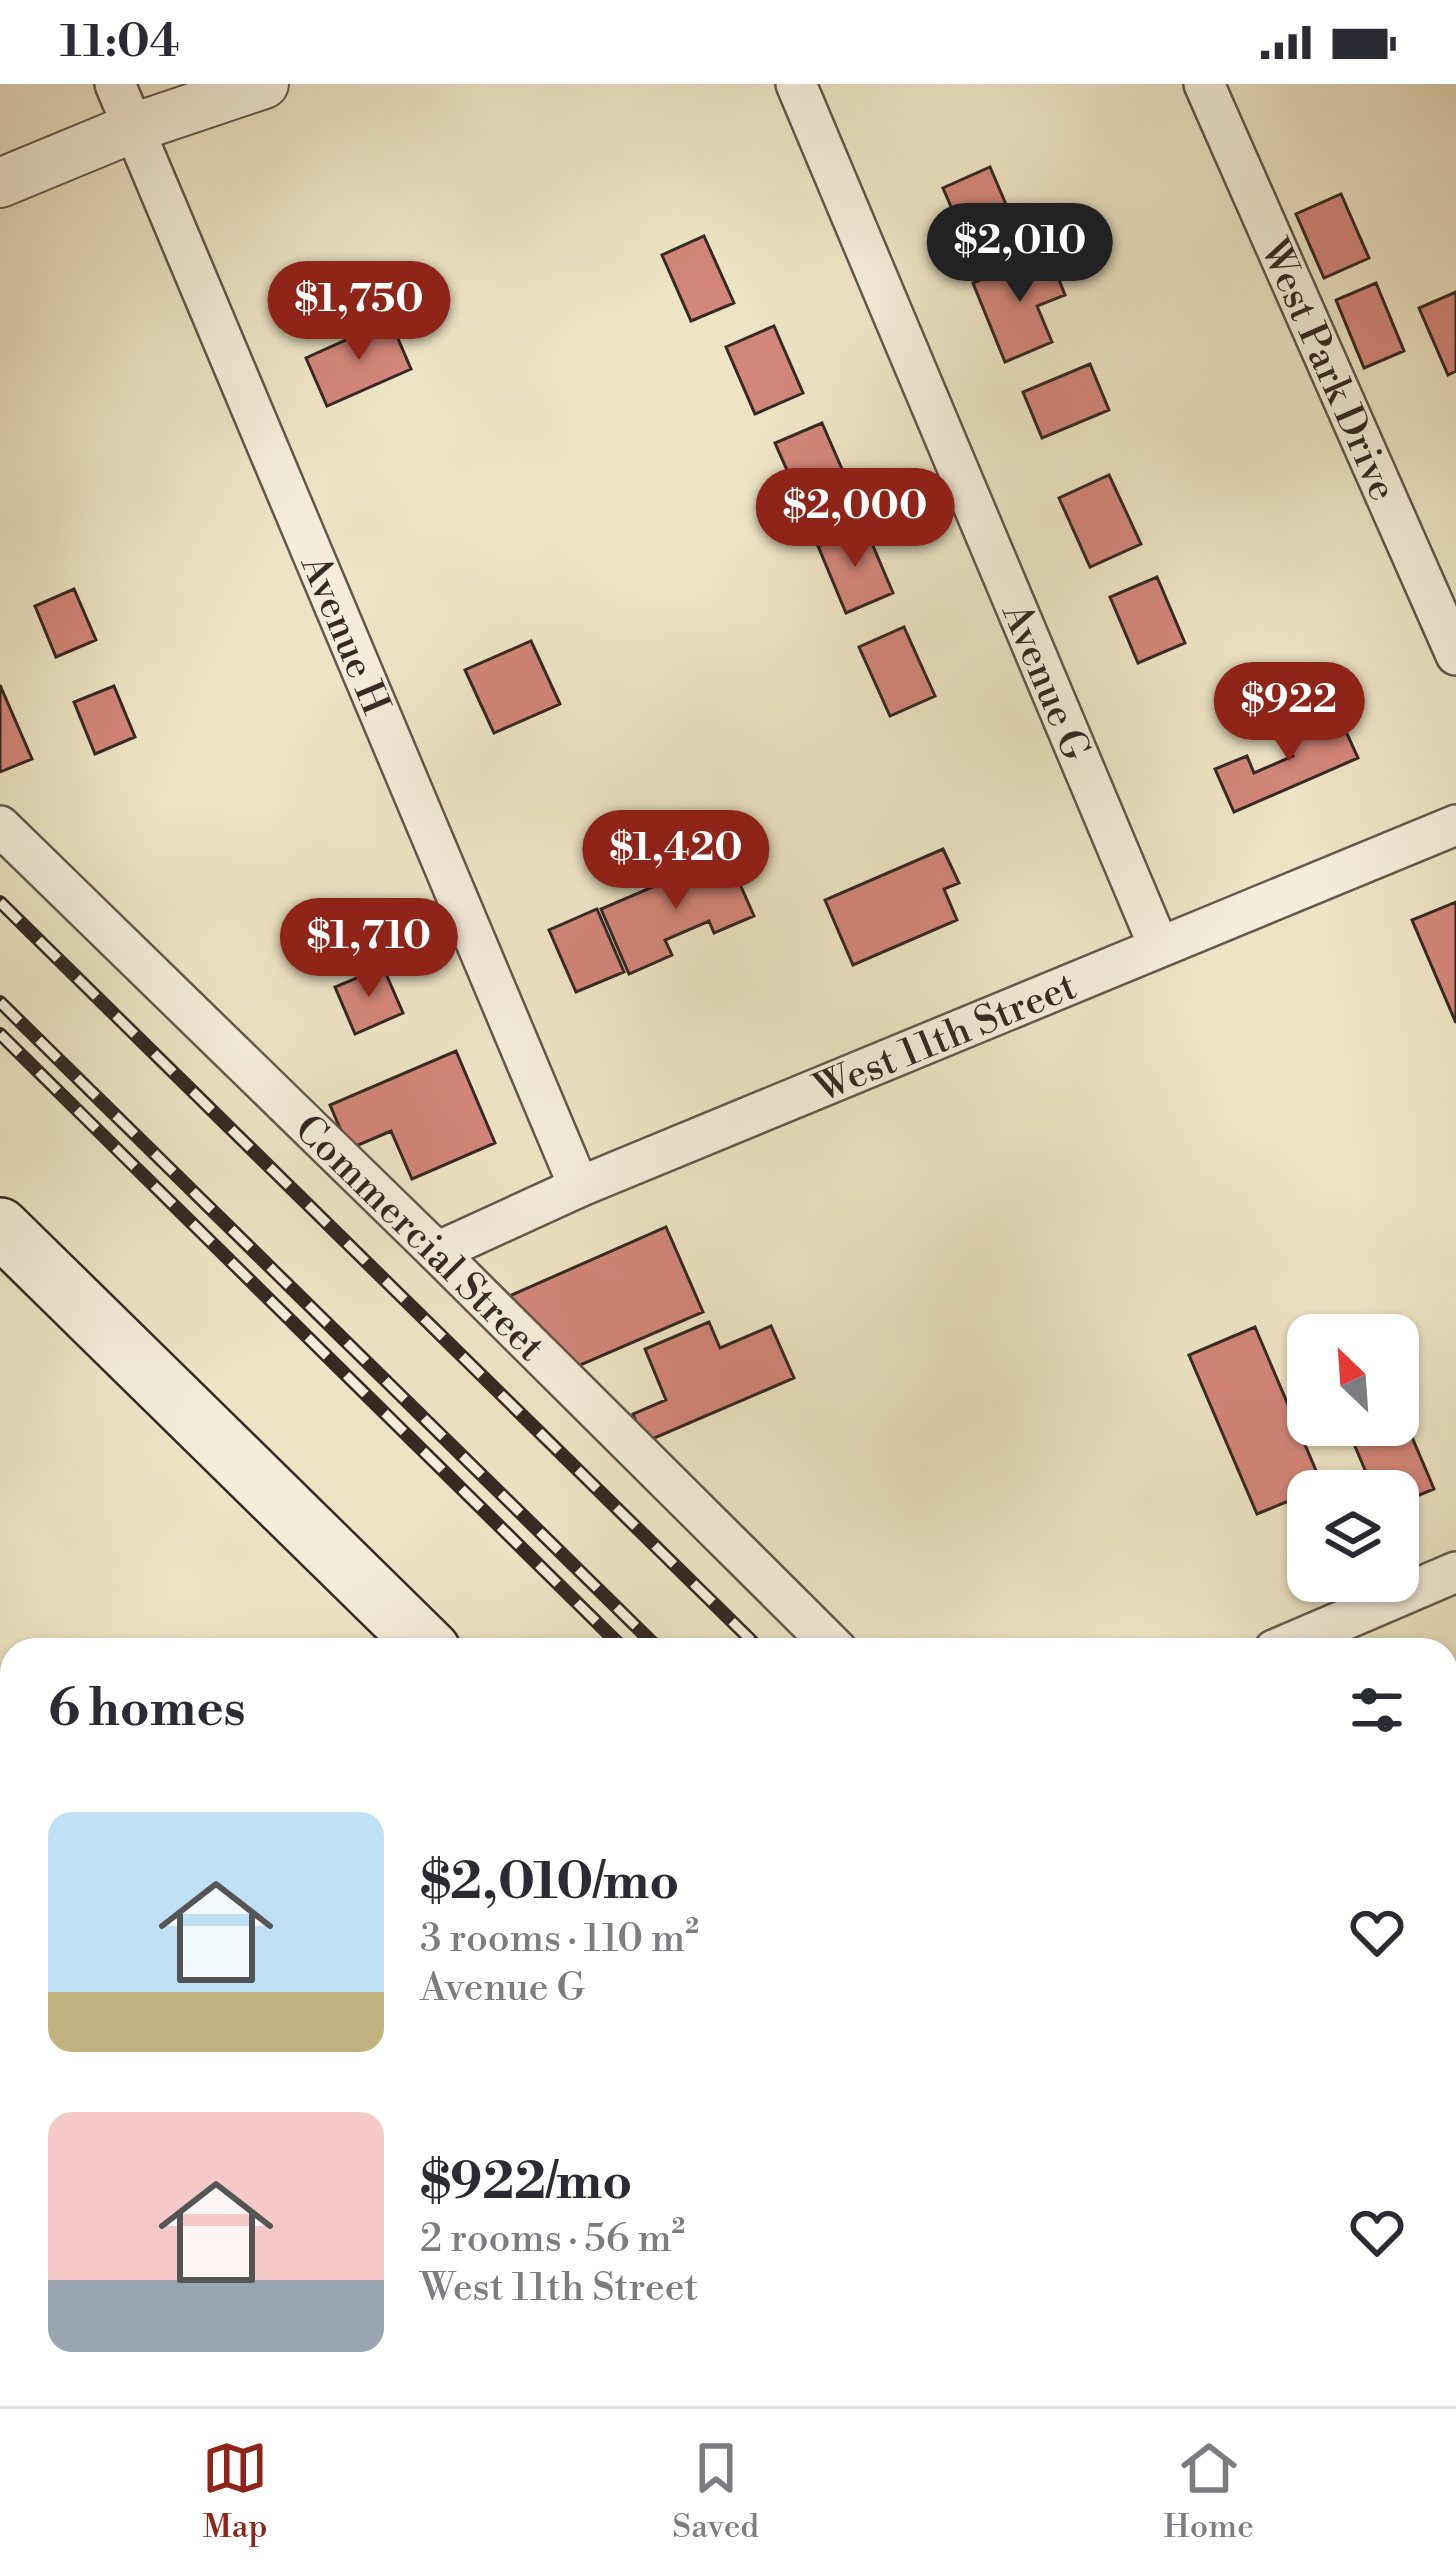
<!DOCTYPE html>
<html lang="en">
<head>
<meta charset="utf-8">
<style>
	body { margin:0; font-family:"Libre Bodoni",serif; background:#f2f2f3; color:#2b2b33; height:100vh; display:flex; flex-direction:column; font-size:45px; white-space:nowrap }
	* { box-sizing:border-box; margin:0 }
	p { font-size:39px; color:#7c7c81 }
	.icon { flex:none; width:66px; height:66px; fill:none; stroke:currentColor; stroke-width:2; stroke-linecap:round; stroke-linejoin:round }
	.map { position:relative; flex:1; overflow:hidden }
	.panel { position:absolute; left:0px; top:1554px; width:1458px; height:768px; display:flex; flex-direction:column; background:#fff; border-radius:36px 36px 0 0; box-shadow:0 3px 9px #0004 }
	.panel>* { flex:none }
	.needle { width:78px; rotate:335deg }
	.tools { position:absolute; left:1287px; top:1230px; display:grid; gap:24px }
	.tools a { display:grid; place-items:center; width:132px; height:132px; border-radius:24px; background:#fff; box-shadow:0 3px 9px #0004; font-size:60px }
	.price { position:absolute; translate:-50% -102px; padding:0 27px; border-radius:42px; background:#8f2418; color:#fff; font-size:39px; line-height:78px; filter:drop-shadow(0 3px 6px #0008) }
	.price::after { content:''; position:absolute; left:50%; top:72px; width:36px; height:27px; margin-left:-18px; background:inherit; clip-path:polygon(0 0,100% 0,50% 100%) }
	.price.on { background:#222; color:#fff }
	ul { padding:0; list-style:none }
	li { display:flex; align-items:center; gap:36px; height:300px; padding:0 48px }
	li span { display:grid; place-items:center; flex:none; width:336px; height:240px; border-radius:24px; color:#555 }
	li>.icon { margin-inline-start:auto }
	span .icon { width:144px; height:144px; fill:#fffc; stroke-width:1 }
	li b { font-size:51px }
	h2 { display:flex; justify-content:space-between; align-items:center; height:144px; padding:0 48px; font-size:51px }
	.status { display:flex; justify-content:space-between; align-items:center; height:84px; padding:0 60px; background:#fff; direction:ltr }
	.status svg { height:33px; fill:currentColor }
	.menu { display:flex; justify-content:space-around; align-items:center; height:168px; border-top:3px solid #e1e1e2; background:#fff; font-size:33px; color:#7c7c81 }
	.menu a { display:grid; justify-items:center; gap:6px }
	.menu .on { color:#8f2418 }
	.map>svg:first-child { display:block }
	.building { fill:#d3867a; stroke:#352922; stroke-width:3 }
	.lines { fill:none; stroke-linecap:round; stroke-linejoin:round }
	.service-casing { stroke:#63584b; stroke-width:26 }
	.minor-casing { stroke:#63584b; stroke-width:44 }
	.tertiary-casing { stroke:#63584b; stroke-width:52 }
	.secondary-casing { stroke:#352922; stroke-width:62 }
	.service { stroke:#f3edd9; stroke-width:21 }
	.minor { stroke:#f3edd9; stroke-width:39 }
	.tertiary { stroke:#f3edd9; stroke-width:48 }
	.secondary { stroke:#f3edd9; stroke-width:57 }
	.rail-casing { stroke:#352922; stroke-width:14 }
	.rail { stroke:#f3edd9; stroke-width:9; stroke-dasharray:27; stroke-linecap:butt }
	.labels { text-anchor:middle; stroke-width:12; stroke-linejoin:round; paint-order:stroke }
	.street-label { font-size:39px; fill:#352922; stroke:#f3edd9 }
</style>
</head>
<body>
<div class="status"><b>11:04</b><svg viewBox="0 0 49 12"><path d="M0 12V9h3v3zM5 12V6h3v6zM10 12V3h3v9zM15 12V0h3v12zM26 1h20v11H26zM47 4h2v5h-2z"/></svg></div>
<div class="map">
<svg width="1456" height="2322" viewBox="0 0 1456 2322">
	<rect width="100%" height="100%" fill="#ede4c5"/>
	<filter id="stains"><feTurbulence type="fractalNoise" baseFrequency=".00167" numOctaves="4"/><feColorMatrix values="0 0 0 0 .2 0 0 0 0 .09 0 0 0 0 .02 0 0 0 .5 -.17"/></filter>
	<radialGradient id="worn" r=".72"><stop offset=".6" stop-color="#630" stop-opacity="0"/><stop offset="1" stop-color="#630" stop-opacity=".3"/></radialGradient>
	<path class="building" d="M990,83L1020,153L973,174L943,104Z
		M1341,110L1369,174L1324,194L1296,130Z
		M704,152L734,219L691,237L662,171Z
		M1048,168L1065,211L1037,222L1052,258L1005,278L973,199Z
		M1376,199L1404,267L1364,284L1336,216Z
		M1456,208V287L1448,291L1419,224Z
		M390,236L411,285L327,322L306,274Z
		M774,242L803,309L755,330L726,263Z
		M1090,280L1109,326L1042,354L1023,308Z
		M822,339L852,408L806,429L775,359Z
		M1109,391L1141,460L1090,483L1059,414Z
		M865,443L893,509L846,529L818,462Z
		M1157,493L1185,559L1138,579L1110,513Z
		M74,505L96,556L56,573L35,522Z
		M904,543L935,612L890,632L859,563Z
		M531,557L560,620L494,649L465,586Z
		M0,601L32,675L0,688Z
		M114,602L135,653L95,670L74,618Z
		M1338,630L1358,674L1234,728L1215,685L1247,672L1254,689L1293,672L1285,654Z
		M943,765L959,799L944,805L957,836L853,881L825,816Z
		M727,771L754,832L714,849L709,837L665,856L672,871L629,890L601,825Z
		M1456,818V939L1412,836Z
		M597,825L624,888L576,908L549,846Z
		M383,883L403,929L355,950L335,903Z
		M456,967L495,1059L412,1095L391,1047L349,1065L330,1021Z
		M666,1143L703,1228L578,1282L507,1213Z
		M709,1238L720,1264L771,1242L794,1294L645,1358L633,1330L666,1316L645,1265Z
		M1255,1243L1323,1403L1257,1430L1189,1271Z
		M1398,1320L1434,1405L1398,1420V1407H1374L1346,1341H1398Z
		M181,2310H250L253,2317L241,2322H186Z
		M269,2310H317L320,2318L309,2322H274Z
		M559,2310H636L641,2322H564Z"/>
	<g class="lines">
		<g class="service-casing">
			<path id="service" d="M1446,1597L1456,1593
				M1446,1768L1456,1794"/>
		</g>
		<g class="minor-casing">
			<g id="minor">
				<path id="s1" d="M115,0L579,1103"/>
				<path id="s2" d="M796,0L1159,863"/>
				<path id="s3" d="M1204,0L1456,571"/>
				<path id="s4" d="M0,742L437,1168L837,1566"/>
				<path id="s5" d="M437,1168L579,1103L1456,741"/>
				<path d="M1274,1566L1456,1488"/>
				<path d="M0,2281L16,2322"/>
				<path d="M965,2322L978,2310"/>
			</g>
		</g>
		<g class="tertiary-casing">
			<path id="tertiary" d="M0,99L133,44L264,0"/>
		</g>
		<g class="secondary-casing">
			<path id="secondary" d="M0,1143L431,1566
				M1100,2310L1112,2322
				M1234,2310L1246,2322"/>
		</g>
		<use href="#service" class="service"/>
		<use href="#minor" class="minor"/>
		<use href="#tertiary" class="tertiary"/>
		<use href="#secondary" class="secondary"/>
		<g class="rail-casing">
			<path id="rail" d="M0,818L761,1566
				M0,918L660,1566
				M0,950L625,1566
				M1446,2047H1456
				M1446,2238L1456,2248
				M1384,2310L1397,2322
				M1418,2310L1431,2322"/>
		</g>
		<use href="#rail" class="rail"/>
	</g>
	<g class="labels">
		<g class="street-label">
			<text dy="14" stroke="none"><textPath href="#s3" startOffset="312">West Park Drive</textPath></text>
			<text dy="14" stroke="none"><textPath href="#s1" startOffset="597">Avenue H</textPath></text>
			<text dy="14" stroke="none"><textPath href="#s2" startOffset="648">Avenue G</textPath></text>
			<text dy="14" stroke="none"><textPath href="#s5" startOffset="552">West 11th Street</textPath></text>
			<text dy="14" stroke="none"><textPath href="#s4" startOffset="588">Commercial Street</textPath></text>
		</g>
	</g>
	<rect width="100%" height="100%" filter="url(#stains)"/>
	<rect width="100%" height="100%" fill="url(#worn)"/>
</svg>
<div class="tools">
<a><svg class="needle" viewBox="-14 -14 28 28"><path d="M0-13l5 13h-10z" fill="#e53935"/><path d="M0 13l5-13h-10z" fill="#7c7c81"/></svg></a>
<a><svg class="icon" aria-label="layers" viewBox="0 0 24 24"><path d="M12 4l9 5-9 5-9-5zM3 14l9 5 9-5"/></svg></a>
</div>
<b class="price on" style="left:1020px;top:221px">$2,010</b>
<b class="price" style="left:359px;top:279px">$1,750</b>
<b class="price" style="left:855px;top:486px">$2,000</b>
<b class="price" style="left:1289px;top:680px">$922</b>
<b class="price" style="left:676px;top:828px">$1,420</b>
<b class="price" style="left:369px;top:916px">$1,710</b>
<section class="panel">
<h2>6 homes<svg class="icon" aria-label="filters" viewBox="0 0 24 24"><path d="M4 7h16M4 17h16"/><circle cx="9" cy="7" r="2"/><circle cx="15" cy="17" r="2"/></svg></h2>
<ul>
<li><span style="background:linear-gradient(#bfe0f5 75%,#c2b280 0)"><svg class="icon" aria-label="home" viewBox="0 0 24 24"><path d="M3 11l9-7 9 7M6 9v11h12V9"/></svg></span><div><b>$2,010/mo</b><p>3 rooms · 110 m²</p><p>Avenue G</p></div><svg class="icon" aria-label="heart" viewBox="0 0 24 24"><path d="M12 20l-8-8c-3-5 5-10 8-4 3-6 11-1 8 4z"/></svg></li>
<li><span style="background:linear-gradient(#f6c9c9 70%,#9aa5b1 0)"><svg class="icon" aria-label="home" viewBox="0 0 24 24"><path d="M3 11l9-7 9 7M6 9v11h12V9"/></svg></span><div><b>$922/mo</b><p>2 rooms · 56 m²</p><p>West 11th Street</p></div><svg class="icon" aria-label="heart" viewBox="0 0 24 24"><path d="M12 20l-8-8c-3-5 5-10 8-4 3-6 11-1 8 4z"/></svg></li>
</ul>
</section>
</div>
<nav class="menu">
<a class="on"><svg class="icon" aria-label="map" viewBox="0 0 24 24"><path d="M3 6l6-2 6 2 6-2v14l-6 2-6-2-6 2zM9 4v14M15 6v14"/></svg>Map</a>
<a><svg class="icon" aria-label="saved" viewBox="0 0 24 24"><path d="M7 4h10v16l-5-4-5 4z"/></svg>Saved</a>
<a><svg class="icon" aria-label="home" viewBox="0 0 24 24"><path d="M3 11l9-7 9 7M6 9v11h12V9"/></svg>Home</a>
</nav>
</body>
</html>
